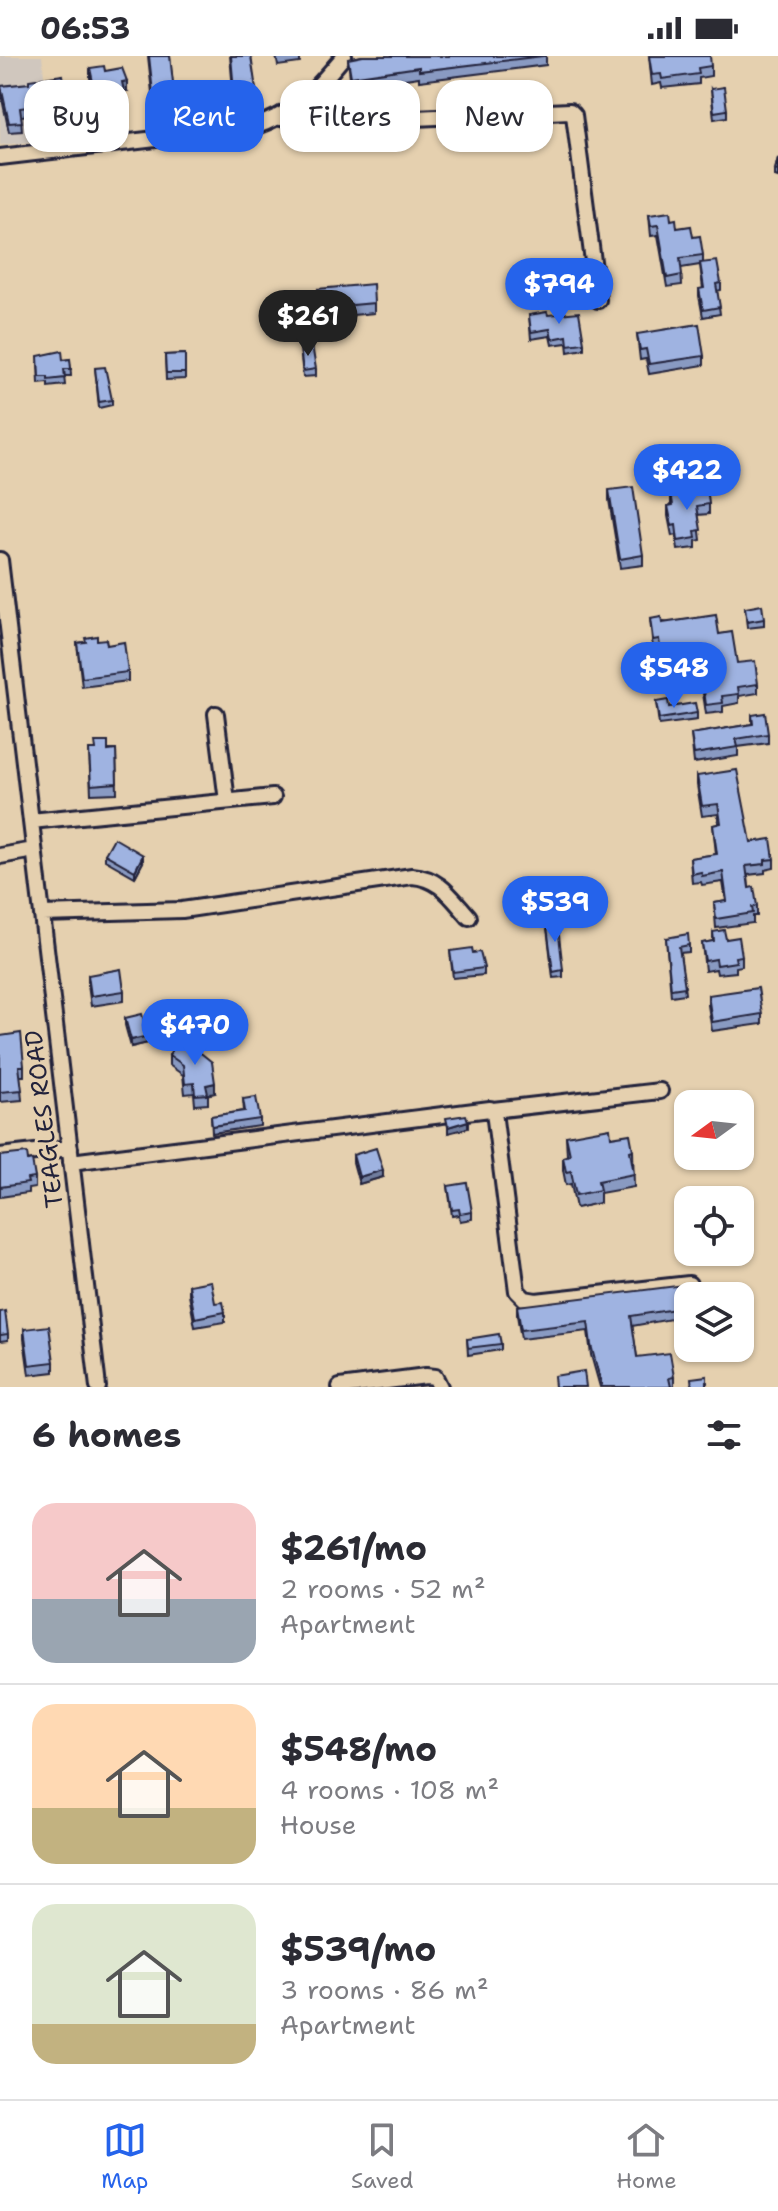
<!DOCTYPE html>
<html lang="en">
<head>
<meta charset="utf-8">
<style>
	body { margin:0; font-family:"Shantell Sans",sans-serif; background:#f2f2f3; color:#2b2b33; height:100vh; display:flex; flex-direction:column; font-size:30px; white-space:nowrap }
	* { box-sizing:border-box; margin:0 }
	p { font-size:26px; color:#7c7c81 }
	.icon { flex:none; width:44px; height:44px; fill:none; stroke:currentColor; stroke-width:2; stroke-linecap:round; stroke-linejoin:round }
	.map { position:relative; height:1331px; overflow:hidden }
	.details { display:flex; flex-direction:column; background:#fff; flex:1 }
	.details>* { flex:none }
	.guide { position:absolute; left:24px; top:24px; width:730px; height:72px; display:flex; gap:16px }
	.needle { width:52px; rotate:255deg }
	.controls { position:absolute; left:674px; top:1034px; display:grid; gap:16px }
	.controls a { display:grid; place-items:center; width:80px; height:80px; border-radius:16px; background:#fff; box-shadow:0 2px 6px #0004; font-size:40px }
	.price { position:absolute; translate:-50% -68px; padding:0 18px; border-radius:28px; background:#2563eb; color:#fff; font-size:26px; line-height:52px; filter:drop-shadow(0 2px 4px #0008) }
	.price::after { content:''; position:absolute; left:50%; top:48px; width:24px; height:18px; margin-left:-12px; background:inherit; clip-path:polygon(0 0,100% 0,50% 100%) }
	.price.selected { background:#222; color:#fff }
	ul { padding:0; list-style:none }
	li { display:flex; align-items:center; gap:24px; height:200px; padding:0 32px }
	li+li { border-top:2px solid #e1e1e2 }
	li span { display:grid; place-items:center; flex:none; width:224px; height:160px; border-radius:24px; color:#555 }
	li>.icon { margin-inline-start:auto }
	span .icon { width:96px; height:96px; fill:#fffc; stroke-width:1 }
	li b { font-size:34px }
	h2 { display:flex; justify-content:space-between; align-items:center; height:96px; padding:0 32px; font-size:34px }
	.pill { padding:0 28px; border-radius:24px; background:#fff; box-shadow:0 2px 6px #0004; font-size:28px; line-height:72px }
	.pill.selected { background:#2563eb; color:#fff }
	.status { display:flex; justify-content:space-between; align-items:center; height:56px; padding:0 40px; background:#fff; direction:ltr }
	.status svg { height:22px; fill:currentColor }
	.tab-bar { display:flex; justify-content:space-around; align-items:center; height:112px; border-top:2px solid #e1e1e2; background:#fff; font-size:22px; color:#7c7c81 }
	.tab-bar a { display:grid; justify-items:center; gap:4px }
	.tab-bar .selected { color:#2563eb }
	.map>svg:first-child { display:block }
	.built { fill:#d0c7be }
	.lines { fill:none; stroke-linecap:round; stroke-linejoin:round }
	.street-casing { stroke:#22223b; stroke-width:20 }
	.street { stroke:#e5d0af; stroke-width:14 }
	.wall { fill:#899ac2; stroke:#22223b; stroke-width:2 }
	.shaded-wall { fill:#6f7d9e; stroke:#22223b; stroke-width:2 }
	.building { fill:#9fb3e1; stroke:#22223b; stroke-width:2 }
	.labels { text-anchor:middle; stroke-width:6; stroke-linejoin:round; paint-order:stroke }
	.street-label { font-size:24px; fill:#22223b; stroke:#e5d0af }
</style>
</head>
<body>
<div class="status"><b>06:53</b><svg viewBox="0 0 49 12"><path d="M0 12V9h3v3zM5 12V6h3v6zM10 12V3h3v9zM15 12V0h3v12zM26 1h20v11H26zM47 4h2v5h-2z"/></svg></div>
<div class="map">
<svg width="778" height="1331" viewBox="0 0 778 1331">
	<rect width="100%" height="100%" fill="#e5d0af"/>
	<filter id="ink" filterUnits="userSpaceOnUse"><feTurbulence type="fractalNoise" baseFrequency=".0125" numOctaves="2"/><feDisplacementMap in="SourceGraphic" scale="16" xChannelSelector="R" yChannelSelector="G"/><feConvolveMatrix kernelMatrix="1 2 1 2 8 2 1 2 1" color-interpolation-filters="sRGB"/></filter>
	<g filter="url(#ink)">
		<path class="built" d="M0,0H42L45,30L63,27L74,82L0,89Z"/>
		<g class="lines">
			<g class="street-casing">
				<path id="street" d="M280,62L349,65L570,55L574,59L598,244
					M0,101L251,72C298,56 313,37 344,0
					M0,504L98,1331
					M216,658L227,745
					M31,765L273,741
					M0,800L34,794
					M42,858L182,854L412,820C440,822 451,841 469,861
					M493,1054L660,1035
					M0,1100L70,1092
					M71,1106L490,1053L494,1056L517,1235L525,1243L536,1245L689,1228
					M340,1331L426,1320L435,1321L440,1331"/>
			</g>
			<use href="#street" class="street"/>
		</g>
		<path class="wall" d="M148,0H170L175,53L154,55Z
			M230,0H251L256,43L234,45Z
			M276,0H300V7L278,10Z
			M361,0H546V9L419,25V21L351,31L348,3Z
			M649,0L711,10V20L699,22V28L662,32L661,27L652,29Z
			M90,12L105,15L127,35H124V45L110,47V58L98,60L90,22Z
			M1,30L67,45V53L21,60L22,75L9,76L1,38Z
			M711,33L727,54V61L714,63Z
			M778,102V122L775,121V114Z
			M649,159L671,164L677,172L693,181L703,199V207L721,227V234L717,235L720,258L703,261L699,240V233H703L700,209L681,212L682,229L667,231L658,179L651,180Z
			M318,233L374,247V257L320,262Z
			M529,259H548L584,287V293L568,296L567,287L552,289L550,280L531,283Z
			M637,278L704,300V309L649,318L646,303L640,304Z
			M300,291L316,313V320L303,321Z
			M185,298V323L166,324L165,299Z
			M70,303L71,320H64L65,329L48,331V327L39,328L38,307Z
			M95,312L112,344V349L99,352Z
			M609,434L643,499V509L620,512L609,444Z
			M671,437L709,448V458L698,459L701,484L696,485V492L678,494L676,479L672,480L668,460V450L671,449Z
			M745,552L764,563V570L747,572Z
			M650,563L719,578L737,607L758,628V637L739,640V647L723,650V656L706,658L699,610L662,616L659,593H653Z
			M97,584L128,616V625L82,631L77,587Z
			M656,646L669,651L697,657V664L659,669Z
			M752,659L768,678V687L738,691V700L694,707L691,678L752,668Z
			M89,694H116L117,737L91,738Z
			M697,720L751,786L774,803V812L765,814V817L748,819L749,832L757,850V860H753V867L716,872L714,847L726,845L723,826L702,829L701,826L692,827L690,802L716,798L713,769L719,768L718,758L702,760L697,729Z
			M105,798L143,806L135,821L105,804Z
			M546,863L563,914V921L553,922Z
			M713,876L726,883L742,900V910L736,911V916L717,918L716,913L705,915L702,887L713,885Z
			M666,882L689,889V896L680,897L685,938L671,940Z
			M450,895L473,897L484,912V919L453,922Z
			M88,919L124,935V945L91,950L88,929Z
			M708,939L762,958V968L712,975L708,949Z
			M125,962L148,987L131,991L125,969Z
			M0,980L24,1010V1020H20L22,1044L0,1046Z
			M176,987L215,1037L208,1038V1048L195,1049L194,1037L185,1038L183,1019L169,1009V999Z
			M243,1043L260,1063V1070L212,1077L211,1060L244,1055Z
			M566,1080L611,1081L633,1094L634,1131L600,1137V1147L576,1152L571,1128L566,1129L563,1114V1101L567,1100Z
			M353,1099L383,1121L359,1128L353,1106Z
			M0,1100L28,1105L35,1122V1132L28,1133V1137L0,1141Z
			M448,1130L472,1156V1163L460,1165L459,1159L452,1160Z
			M189,1229L225,1256V1266L195,1271L189,1239Z
			M688,1240V1260L632,1270L637,1301L674,1321V1331H600L591,1299L588,1275L521,1283L517,1259V1250Z
			M0,1256L8,1278V1284L0,1285Z
			M24,1273L54,1306V1316L29,1319L24,1283Z
			M467,1283L501,1288V1294L468,1299Z"/>
		<path class="shaded-wall" d="M127,25V35L122,36V26Z
			M143,799V806L135,821V815Z
			M148,980V987L131,991V984Z
			M215,1027V1037L206,1039V1029Z
			M468,1065V1072L448,1077V1071Z
			M383,1114V1121L359,1128V1121Z"/>
		<path class="building" d="M149,0H170L175,44L154,46Z
			M231,0H251L256,33L234,35Z
			M363,0H543L419,15V11L351,21L348,3Z
			M649,0H710L711,10L698,12L699,18L662,23L661,18L652,19Z
			M104,10L105,15L122,12L127,25L122,26L124,35L108,38L110,48L98,50L90,12Z
			M63,19L67,45L20,52L22,66L9,67L1,30L29,27V24Z
			M724,31L727,54L714,56L711,33Z
			M778,102V115L775,114Z
			M670,156L671,164L676,163L677,172L691,170L693,181L700,180L703,199L680,202L682,219L667,222L658,169L651,170L649,159Z
			M717,205L721,227L716,228L720,251L703,254L699,233L704,232L700,207Z
			M373,228L374,247L320,252L318,233Z
			M547,256L548,259L579,256L584,287L568,289L567,280L552,283L550,273L531,276L529,259Z
			M699,268L704,300L649,308L646,293L640,294L637,278Z
			M312,289L316,313L303,315L300,291Z
			M62,295L63,304L70,303L71,313H64L65,322L48,324V321H39L38,300Z
			M185,298V317H166L165,299Z
			M105,311L112,344L99,346L95,312Z
			M633,431L643,499L620,503L609,434Z
			M707,431L709,448L697,450L701,474L695,475L696,482L678,485L676,469L672,470L668,450L673,449L671,437Z
			M762,549L764,563L747,566L745,552Z
			M716,559L719,578L732,576L737,607L755,605L758,628L738,631L739,638L722,640L723,647L706,649L699,601L662,606L659,583L653,584L650,563L661,561L662,567Z
			M97,580V584L106,583L107,589L124,586L128,616L82,622L77,587L86,586L85,582Z
			M668,644L669,651L695,647L697,657L659,663L656,646Z
			M765,657L768,678L736,683L738,691L694,698L691,678L753,668L752,659Z
			M95,686H108V695L116,694L117,727L91,729L89,694H96Z
			M737,714L751,786L771,783L774,803L765,804V808L746,810L749,832L754,831L757,850L752,851L753,857L716,863L714,847L727,845L723,816L702,820L701,816L692,818L690,802L717,798L713,769L721,767L718,748L702,750L697,720Z
			M114,782L143,799L135,815L105,798Z
			M557,862L563,914L553,916L546,863Z
			M724,874L726,883L739,881L742,900L735,901L736,906L717,909L716,903L705,905L702,887L714,885L713,876Z
			M688,878L689,889L679,891L685,931L671,933L666,882Z
			M472,892L473,897L480,896L484,912L453,916L450,895Z
			M121,913L124,935L91,940L88,919Z
			M758,932L762,958L712,966L708,939Z
			M142,958L148,980L131,984L125,962Z
			M21,977L24,1010H19L22,1034L0,1036V980Z
			M187,986L212,1006L215,1027L206,1029L208,1038L195,1039L194,1027L185,1028L183,1009L169,999L176,987L183,991Z
			M256,1041L260,1063L212,1070L211,1060L245,1055L243,1043Z
			M466,1059L468,1065L448,1071L446,1062Z
			M610,1072L611,1081L630,1078L633,1094L630,1095L634,1118L598,1125L600,1134L576,1139L571,1115L566,1116L563,1101L570,1099L566,1080Z
			M376,1092L383,1114L359,1121L353,1099Z
			M27,1097L28,1105L32,1104L35,1122L27,1123L28,1127L0,1131V1100Z
			M467,1127L472,1156L460,1158L459,1153L452,1154L448,1130Z
			M211,1225L215,1247L223,1246L225,1256L195,1262L189,1229Z
			M700,1227L702,1240H688V1251L631,1260L637,1301L670,1297L674,1321L669,1322L671,1331H602L591,1289L588,1266L521,1274L517,1250Z
			M5,1255L8,1278L0,1279V1256Z
			M49,1270L54,1306L29,1309L24,1273Z
			M499,1278L501,1288L468,1292L467,1283Z
			M584,1315L586,1331H555L554,1320Z
			M707,1320V1331H692L691,1322Z"/>
	</g>
	<g class="labels">
		<g class="street-label">
			<text transform="translate(44 1063) rotate(-97)" y="8">TEAGLES ROAD</text>
		</g>
	</g>
</svg>
<div class="controls">
<a><svg class="needle" viewBox="-14 -14 28 28"><path d="M0-13l5 13h-10z" fill="#e53935"/><path d="M0 13l5-13h-10z" fill="#7c7c81"/></svg></a>
<a><svg class="icon" aria-label="locate" viewBox="0 0 24 24"><circle cx="12" cy="12" r="6"/><path d="M12 2v4M12 18v4M2 12h4M18 12h4"/></svg></a>
<a><svg class="icon" aria-label="layers" viewBox="0 0 24 24"><path d="M12 4l9 5-9 5-9-5zM3 14l9 5 9-5"/></svg></a>
</div>
<b class="price" style="left:559px;top:270px">$794</b>
<b class="price selected" style="left:308px;top:302px">$261</b>
<b class="price" style="left:687px;top:456px">$422</b>
<b class="price" style="left:674px;top:654px">$548</b>
<b class="price" style="left:555px;top:888px">$539</b>
<b class="price" style="left:195px;top:1011px">$470</b>
<div class="guide">
<a class="pill">Buy</a>
<a class="pill selected">Rent</a>
<a class="pill">Filters</a>
<a class="pill">New</a>
</div>
</div>
<section class="details">
<h2>6 homes<svg class="icon" aria-label="filters" viewBox="0 0 24 24"><path d="M4 7h16M4 17h16"/><circle cx="9" cy="7" r="2"/><circle cx="15" cy="17" r="2"/></svg></h2>
<ul>
<li><span style="background:linear-gradient(#f6c9c9 60%,#9aa5b1 0)"><svg class="icon" aria-label="home" viewBox="0 0 24 24"><path d="M3 11l9-7 9 7M6 9v11h12V9"/></svg></span><div><b>$261/mo</b><p>2 rooms · 52 m²</p><p>Apartment</p></div></li>
<li><span style="background:linear-gradient(#ffd9b3 65%,#c2b280 0)"><svg class="icon" aria-label="home" viewBox="0 0 24 24"><path d="M3 11l9-7 9 7M6 9v11h12V9"/></svg></span><div><b>$548/mo</b><p>4 rooms · 108 m²</p><p>House</p></div></li>
<li><span style="background:linear-gradient(#dfe7d0 75%,#c2b280 0)"><svg class="icon" aria-label="home" viewBox="0 0 24 24"><path d="M3 11l9-7 9 7M6 9v11h12V9"/></svg></span><div><b>$539/mo</b><p>3 rooms · 86 m²</p><p>Apartment</p></div></li>
</ul>
</section>
<nav class="tab-bar">
<a class="selected"><svg class="icon" aria-label="map" viewBox="0 0 24 24"><path d="M3 6l6-2 6 2 6-2v14l-6 2-6-2-6 2zM9 4v14M15 6v14"/></svg>Map</a>
<a><svg class="icon" aria-label="saved" viewBox="0 0 24 24"><path d="M7 4h10v16l-5-4-5 4z"/></svg>Saved</a>
<a><svg class="icon" aria-label="home" viewBox="0 0 24 24"><path d="M3 11l9-7 9 7M6 9v11h12V9"/></svg>Home</a>
</nav>
</body>
</html>
